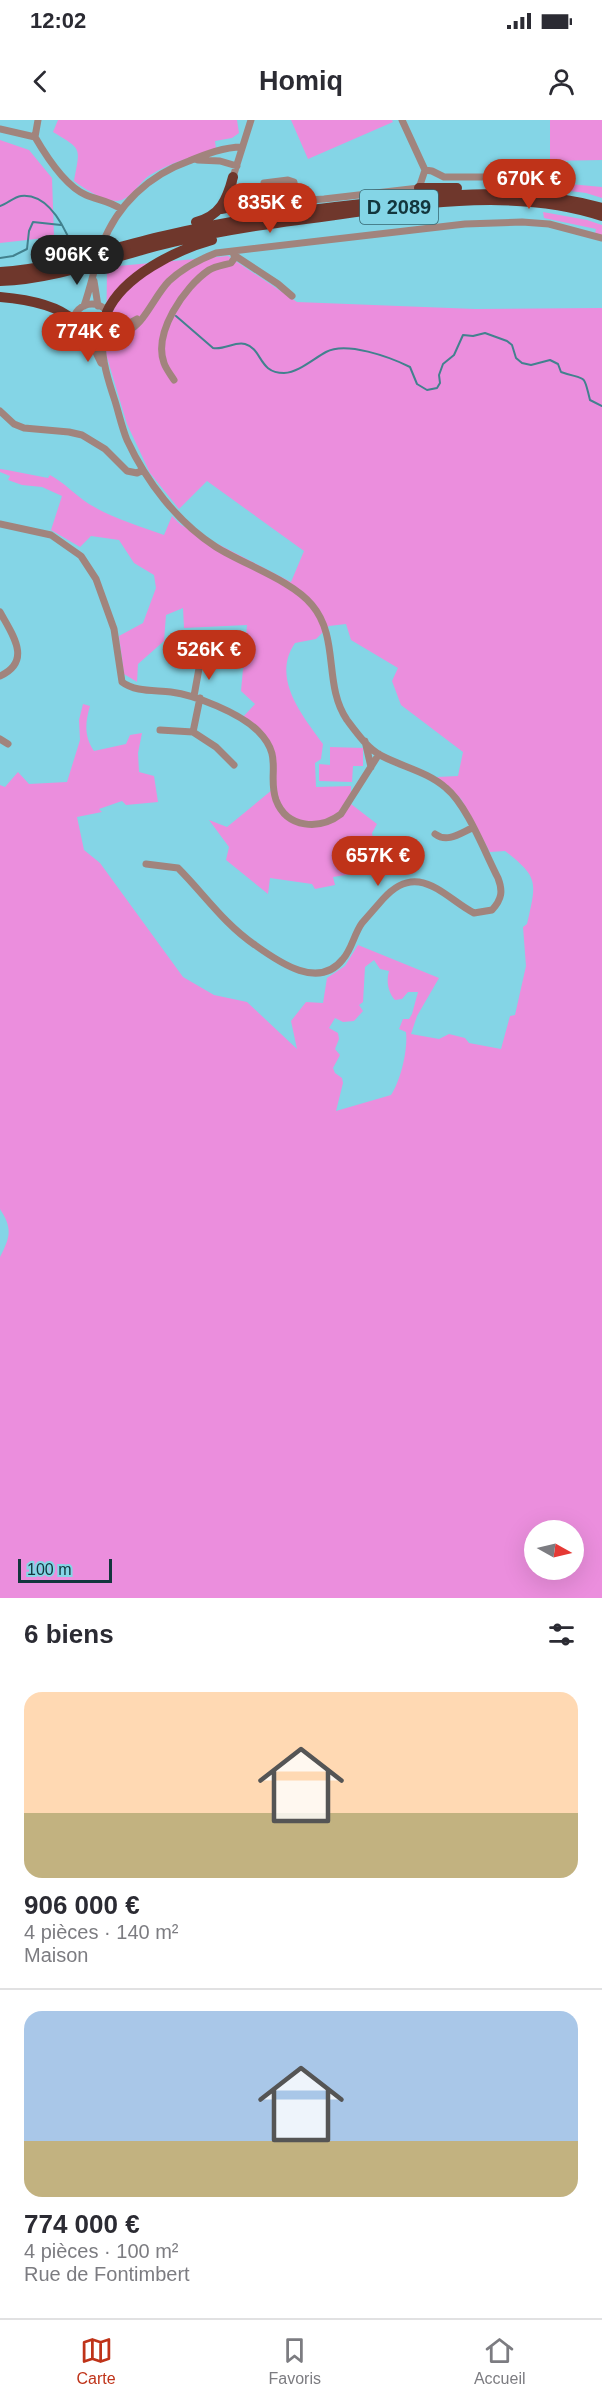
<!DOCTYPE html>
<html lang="fr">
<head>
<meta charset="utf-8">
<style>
	body { margin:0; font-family:Helvetica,sans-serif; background:#f2f2f3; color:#2b2b33; height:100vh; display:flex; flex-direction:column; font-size:22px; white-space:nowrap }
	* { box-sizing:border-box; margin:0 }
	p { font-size:20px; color:#7c7c81 }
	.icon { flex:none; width:33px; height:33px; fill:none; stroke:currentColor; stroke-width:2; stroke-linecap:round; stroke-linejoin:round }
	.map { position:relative; height:1478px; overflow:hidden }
	.drawer { display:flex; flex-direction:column; background:#fff; flex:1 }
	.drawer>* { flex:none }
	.needle { width:39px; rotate:98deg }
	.fabs { position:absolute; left:524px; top:1400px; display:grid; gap:12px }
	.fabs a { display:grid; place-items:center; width:60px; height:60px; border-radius:50%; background:#fff; box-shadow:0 6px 24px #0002; font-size:30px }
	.scale { position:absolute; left:18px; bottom:15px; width:94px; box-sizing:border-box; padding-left:6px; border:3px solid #13363d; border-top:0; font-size:16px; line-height:21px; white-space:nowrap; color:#13363d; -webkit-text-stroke:4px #84d5e6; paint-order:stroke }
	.price { position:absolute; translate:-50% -51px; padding:0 14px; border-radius:21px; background:#bf3319; color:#fff; font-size:20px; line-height:39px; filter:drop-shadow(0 2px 3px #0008) }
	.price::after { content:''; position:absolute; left:50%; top:36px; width:18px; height:14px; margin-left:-9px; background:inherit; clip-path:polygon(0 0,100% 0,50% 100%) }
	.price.selected { background:#222; color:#fff }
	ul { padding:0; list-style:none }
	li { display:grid; align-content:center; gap:12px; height:318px; padding:0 24px }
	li+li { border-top:2px solid #e1e1e2 }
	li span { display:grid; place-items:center; height:186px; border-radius:18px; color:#555 }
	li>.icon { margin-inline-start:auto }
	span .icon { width:108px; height:108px; fill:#fffc; stroke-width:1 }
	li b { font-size:26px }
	h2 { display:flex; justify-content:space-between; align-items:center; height:72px; padding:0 24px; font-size:26px }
	.status { display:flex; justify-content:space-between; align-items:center; height:42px; padding:0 30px; background:#fff; direction:ltr }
	.status svg { height:16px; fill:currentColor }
	header { display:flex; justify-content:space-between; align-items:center; height:78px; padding:0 24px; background:#fff; font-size:27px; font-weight:600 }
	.tabs { display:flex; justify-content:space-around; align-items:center; height:84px; border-top:2px solid #e1e1e2; background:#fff; font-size:16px; color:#7c7c81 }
	.tabs a { display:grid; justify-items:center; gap:3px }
	.tabs .selected { color:#bf3319 }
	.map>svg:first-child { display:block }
	.green { fill:#eb8edd; fill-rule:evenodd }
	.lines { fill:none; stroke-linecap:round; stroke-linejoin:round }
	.stream { stroke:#42818e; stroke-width:2 }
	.minor { stroke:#a1847d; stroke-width:7 }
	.highway { stroke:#6f372c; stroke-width:10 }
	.labels { text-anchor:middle; stroke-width:4.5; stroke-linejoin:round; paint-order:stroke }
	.shield { fill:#84d5e6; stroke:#356670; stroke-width:1.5 }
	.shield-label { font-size:20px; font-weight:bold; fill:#13363d }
</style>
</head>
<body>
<div class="status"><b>12:02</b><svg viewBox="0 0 49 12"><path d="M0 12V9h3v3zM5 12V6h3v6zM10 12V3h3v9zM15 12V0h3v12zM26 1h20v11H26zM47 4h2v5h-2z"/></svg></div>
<header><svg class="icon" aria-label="back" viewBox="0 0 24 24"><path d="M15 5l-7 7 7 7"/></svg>Homiq<svg class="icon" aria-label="person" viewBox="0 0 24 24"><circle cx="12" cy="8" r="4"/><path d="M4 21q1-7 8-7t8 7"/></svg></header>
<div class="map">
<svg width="602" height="1478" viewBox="0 0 602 1478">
	<rect width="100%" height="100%" fill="#84d5e6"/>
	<path class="green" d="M58,0H237L239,13L232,18L215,21L216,29C194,36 170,43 150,55C139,62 131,80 117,81C103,81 85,69 74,61C80,27 83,30 53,12Z
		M291,0H392L393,2L308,39Z
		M550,0H602V40L550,41Z
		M0,20L29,30L52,58L54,117L0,123Z
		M537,61L602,67V78L586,73L538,67Z
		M543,92L587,100L602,105V116L595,114L596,109L544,98Z
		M228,136L297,182L475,189L602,188V1478H0V1137C10,1117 13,1109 0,1089V665L5,667L18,652L29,664L67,662L80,620L79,600L83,584L90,586C85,603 84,616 94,631L126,624L130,615L142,613L138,633L139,652L154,656L158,682L126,685L122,681L99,689L102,692L77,697L84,730L100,743L183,857L214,875L247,882L297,929L291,901L306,882L323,883L327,858L345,846L358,825L439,858L417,896L411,914L439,919L449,914L465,918L469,923L501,929L510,896L515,895L526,846L523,807L527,804C536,763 540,758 505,731L490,732L461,679L437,657L458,656L463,632L401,585L392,561L398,548L351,520L346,504L329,506L316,519L295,523C271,558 302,595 323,624L321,639L315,643L316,667L351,666V684L377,704L372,713L375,729L380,737L363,752L333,757L335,765L315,769L312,764L270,758L268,774L226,740L229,727L209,700L227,707L272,670L269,622L243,597L255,584L241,571L247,505L184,508L183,488L166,495L164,521L138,544L137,562L124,554L119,516L143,503L156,468L154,455L134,443L119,420L91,416L80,427L51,410L62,376L42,367L22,365L8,360L10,356L0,352V349L7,350L48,358L50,355C65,363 75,375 89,384C112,398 139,406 164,415L172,396L181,405L291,462L304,431L207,361L179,389L150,353L127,304L106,234L107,147ZM374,840L380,849L389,851C386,861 388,872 395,880L402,879L408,872H418L412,894L409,899H403L399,909L406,912C408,929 401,960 391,975L336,991L343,963L342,958L335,953L333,948L340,935L335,929L339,919L338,913L329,908L335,898L343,902L354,901L363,891L359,885L363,882L365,847ZM534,1410H573V1449H534Z
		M330,627L363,628V646H353L352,662L319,661V644L330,645Z"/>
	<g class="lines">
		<path class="stream" d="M0,86C7,84 14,77 21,76C48,73 64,106 72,126
			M0,138L13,136L27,129L29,111L33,102L61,105
			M176,196L213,228C225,230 235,221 245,224C263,229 258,253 284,253C299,252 313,239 326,232C346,221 390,237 410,247L417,264L427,270L437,268L440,263L439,255L443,244L454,235L463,215L473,216L485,213L507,221L512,225L516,238L522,243L531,245L550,240L558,244L561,252C588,261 583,253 590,280L602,286"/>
		<path class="minor" d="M251,0L233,57L234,75L247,84L324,79L419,68L425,50
			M402,0L425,50
			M0,9L35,17C46,36 65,66 86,75C98,80 110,81 121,89
			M35,17L38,0
			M198,40L220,41L237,46
			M425,50L432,51L444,57H563
			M264,63L288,60L294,62L296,81
			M234,135L278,164L292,176
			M94,161L98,186
			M73 203a19 19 0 1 1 38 0a19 19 0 1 1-38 0Z
			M84,186C91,166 95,145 102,125C117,85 149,55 189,41C206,34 224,27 242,27
			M110,198C120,205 126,206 137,199
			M108,213C116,212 124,213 131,209C145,201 156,174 169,161C183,148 198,140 216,133L465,104L522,102L549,104L602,118
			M102,219C102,241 108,260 115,281C119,294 122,308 127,320C146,361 177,402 216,427C243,444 293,461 312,485C340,518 323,565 347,600C356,612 368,629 382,636C403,647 428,652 446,668C467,685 485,733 498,758C503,771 502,779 492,790L474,793C456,784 439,765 419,762C404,760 393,768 383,779C376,787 369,795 362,803C354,814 352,829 343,839C319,870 280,843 255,825C224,804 204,774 178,748L146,744
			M91,222L101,243
			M174,260C171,255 166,249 164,243C153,213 184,167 209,150C215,146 224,145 231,143L236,136
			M0,291L14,304L24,308L69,312L82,315L105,329L127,351L137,353L143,350
			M0,404L51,415L81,436L96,459L114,509L122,562C135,572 154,570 171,572C195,575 240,593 258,611C284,637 267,654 276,680C287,709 320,710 341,694L379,634
			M0,492C12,514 33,541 0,556
			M194,576L200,543
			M160,610L193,612L200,578
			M193,612L216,627L234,645
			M0,619L8,624
			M365,621L371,647
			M435,714C447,723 459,714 472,708"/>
		<path class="highway" d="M419,68H457
			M221,89L247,84
			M196,102C220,96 227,80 233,57
			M0,152C56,149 110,128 164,116C230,100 296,91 362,84C443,75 522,66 602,88
			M0,161C59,159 116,135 173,122C226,109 281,102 335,95C421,83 518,68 602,96
			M0,177C23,179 56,184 73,200
			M107,192C123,156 176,130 212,120"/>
	</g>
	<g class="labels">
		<rect class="shield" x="360" y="70" width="78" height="34" rx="4.5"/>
		<g class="shield-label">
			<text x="399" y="94">D 2089</text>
		</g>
	</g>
</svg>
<div class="fabs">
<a><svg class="needle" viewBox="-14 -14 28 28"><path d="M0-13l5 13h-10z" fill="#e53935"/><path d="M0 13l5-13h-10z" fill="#7c7c81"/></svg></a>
</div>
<div class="scale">100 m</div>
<b class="price" style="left:529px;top:90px">670K €</b>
<b class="price" style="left:270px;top:114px">835K €</b>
<b class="price selected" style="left:77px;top:166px">906K €</b>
<b class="price" style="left:88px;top:243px">774K €</b>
<b class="price" style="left:209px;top:561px">526K €</b>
<b class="price" style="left:378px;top:767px">657K €</b>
</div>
<section class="drawer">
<h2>6 biens<svg class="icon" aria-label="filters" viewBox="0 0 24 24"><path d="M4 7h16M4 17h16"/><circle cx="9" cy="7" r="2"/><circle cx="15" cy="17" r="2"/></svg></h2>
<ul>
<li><span style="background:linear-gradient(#ffd9b3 65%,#c2b280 0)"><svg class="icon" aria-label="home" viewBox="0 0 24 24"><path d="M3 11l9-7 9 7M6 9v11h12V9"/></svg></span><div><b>906 000 €</b><p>4 pièces · 140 m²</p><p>Maison</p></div></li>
<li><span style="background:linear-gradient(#a9c7e8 70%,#c2b280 0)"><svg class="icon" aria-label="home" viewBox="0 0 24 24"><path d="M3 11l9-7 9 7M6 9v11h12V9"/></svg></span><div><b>774 000 €</b><p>4 pièces · 100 m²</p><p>Rue de Fontimbert</p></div></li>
</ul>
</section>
<nav class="tabs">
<a class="selected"><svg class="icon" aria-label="map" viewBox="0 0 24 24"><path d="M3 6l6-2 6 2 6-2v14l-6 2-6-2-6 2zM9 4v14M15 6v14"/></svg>Carte</a>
<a><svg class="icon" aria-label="saved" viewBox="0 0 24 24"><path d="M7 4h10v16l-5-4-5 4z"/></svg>Favoris</a>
<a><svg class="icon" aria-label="home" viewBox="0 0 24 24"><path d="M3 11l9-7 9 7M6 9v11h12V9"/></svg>Accueil</a>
</nav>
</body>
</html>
